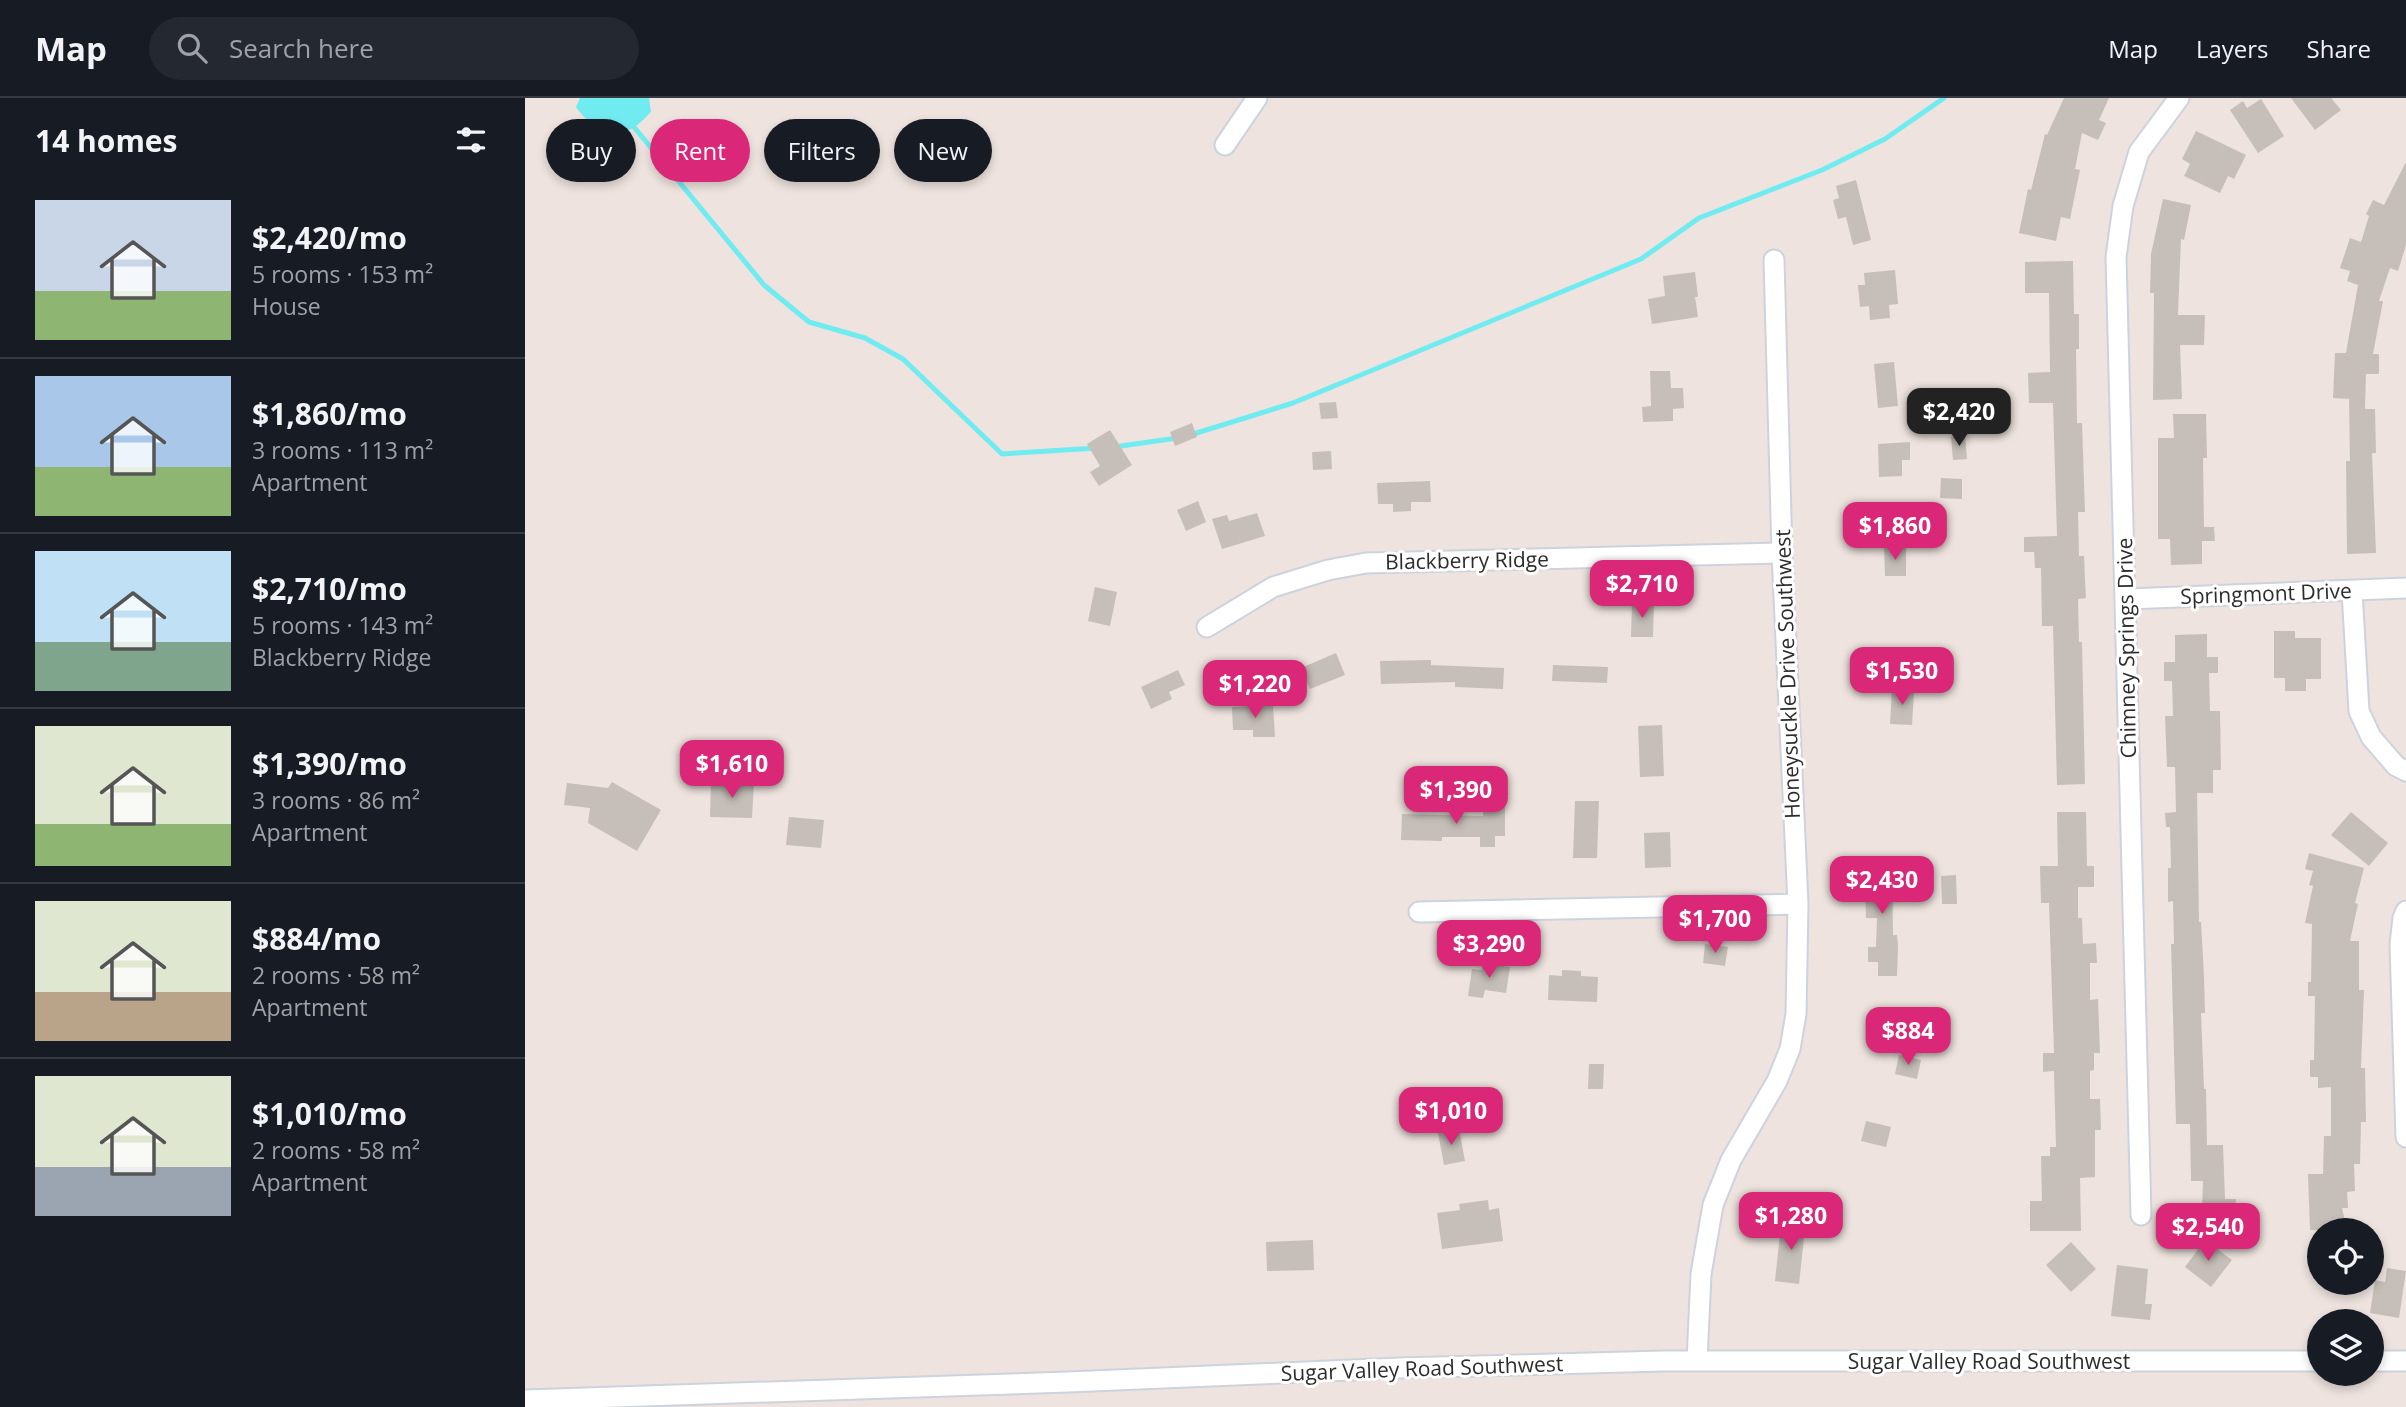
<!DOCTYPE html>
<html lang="en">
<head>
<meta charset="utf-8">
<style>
	body { margin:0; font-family:"Open Sans",sans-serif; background:#242831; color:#f1f3f6; height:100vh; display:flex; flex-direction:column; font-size:26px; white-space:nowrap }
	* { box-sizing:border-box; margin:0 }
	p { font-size:23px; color:#9ea1a6 }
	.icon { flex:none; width:38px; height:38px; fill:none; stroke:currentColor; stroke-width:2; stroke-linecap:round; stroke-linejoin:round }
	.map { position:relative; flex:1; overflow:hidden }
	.panel { display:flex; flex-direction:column; background:#171b24; width:525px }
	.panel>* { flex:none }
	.top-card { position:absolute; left:21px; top:21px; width:665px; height:63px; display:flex; gap:14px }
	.buttons { position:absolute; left:1782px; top:1120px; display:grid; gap:14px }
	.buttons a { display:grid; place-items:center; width:77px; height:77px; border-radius:50%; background:#171b24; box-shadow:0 4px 10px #0003; font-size:35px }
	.price { position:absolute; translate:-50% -60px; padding:0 16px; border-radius:14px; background:#db2777; color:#fff; font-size:23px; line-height:46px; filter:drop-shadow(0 2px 4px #0008) }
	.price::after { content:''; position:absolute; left:50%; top:42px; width:21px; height:16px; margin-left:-10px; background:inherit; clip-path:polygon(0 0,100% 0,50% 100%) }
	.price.selected { background:#222; color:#fff }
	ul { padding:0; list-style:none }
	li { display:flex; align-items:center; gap:21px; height:175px; padding:0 35px }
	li+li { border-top:2px solid #363941 }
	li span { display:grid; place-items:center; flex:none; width:196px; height:140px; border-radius:0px; color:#555 }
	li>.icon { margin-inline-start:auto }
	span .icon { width:84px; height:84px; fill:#fffc; stroke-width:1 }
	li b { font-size:30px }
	h2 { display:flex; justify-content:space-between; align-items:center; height:84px; padding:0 35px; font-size:30px }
	.tag { padding:0 24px; border-radius:32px; background:#171b24; box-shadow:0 4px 10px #0003; font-size:24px; line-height:63px }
	.tag.selected { background:#db2777; color:#fff }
	header { display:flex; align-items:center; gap:42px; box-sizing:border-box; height:98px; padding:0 35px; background:#171b24; border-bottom:2px solid #363941 }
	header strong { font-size:33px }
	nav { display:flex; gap:38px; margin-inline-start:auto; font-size:24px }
	.search { width:490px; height:63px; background:#242831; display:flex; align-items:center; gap:18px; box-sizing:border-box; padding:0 24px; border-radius:38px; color:#9ea1a6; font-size:26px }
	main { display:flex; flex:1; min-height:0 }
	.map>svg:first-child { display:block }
	.water { fill:#70ecf1 }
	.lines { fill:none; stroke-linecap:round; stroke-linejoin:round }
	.stream { stroke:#70ecf1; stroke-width:5 }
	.building { fill:#c6bfb9 }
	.minor-casing { stroke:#ccd3dd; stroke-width:23 }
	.minor { stroke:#fff; stroke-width:19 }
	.labels { text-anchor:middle; stroke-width:6; stroke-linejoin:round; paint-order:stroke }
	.street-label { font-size:21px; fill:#2c2c2c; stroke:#fff }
</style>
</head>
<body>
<header>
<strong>Map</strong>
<div class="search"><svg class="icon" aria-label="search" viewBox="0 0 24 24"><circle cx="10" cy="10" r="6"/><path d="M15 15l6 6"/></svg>Search here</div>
<nav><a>Map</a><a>Layers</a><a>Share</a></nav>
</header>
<main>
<section class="panel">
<h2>14 homes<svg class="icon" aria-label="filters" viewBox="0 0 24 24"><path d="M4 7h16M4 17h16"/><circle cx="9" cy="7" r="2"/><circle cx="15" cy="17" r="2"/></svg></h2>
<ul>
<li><span style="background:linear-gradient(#c9d6e8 65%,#8fb573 0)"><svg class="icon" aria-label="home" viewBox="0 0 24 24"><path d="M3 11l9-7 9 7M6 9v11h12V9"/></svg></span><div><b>$2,420/mo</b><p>5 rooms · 153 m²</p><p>House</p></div></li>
<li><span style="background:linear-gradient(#a9c7e8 65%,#8fb573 0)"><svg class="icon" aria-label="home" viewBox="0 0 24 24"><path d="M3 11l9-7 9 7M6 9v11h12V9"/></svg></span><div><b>$1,860/mo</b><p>3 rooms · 113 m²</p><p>Apartment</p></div></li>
<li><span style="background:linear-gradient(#bfe0f5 65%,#7fa58c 0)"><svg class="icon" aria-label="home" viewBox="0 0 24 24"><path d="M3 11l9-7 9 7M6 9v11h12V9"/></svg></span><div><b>$2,710/mo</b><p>5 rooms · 143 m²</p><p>Blackberry Ridge</p></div></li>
<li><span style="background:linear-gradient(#dfe7d0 70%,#8fb573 0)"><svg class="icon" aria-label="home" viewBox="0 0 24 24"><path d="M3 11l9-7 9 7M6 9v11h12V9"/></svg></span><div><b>$1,390/mo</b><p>3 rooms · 86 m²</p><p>Apartment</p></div></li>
<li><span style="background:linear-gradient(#dfe7d0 65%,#b9a48a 0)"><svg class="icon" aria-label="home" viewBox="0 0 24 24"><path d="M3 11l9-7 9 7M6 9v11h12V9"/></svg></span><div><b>$884/mo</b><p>2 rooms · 58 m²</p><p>Apartment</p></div></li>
<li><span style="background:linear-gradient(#dfe7d0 65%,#9aa5b1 0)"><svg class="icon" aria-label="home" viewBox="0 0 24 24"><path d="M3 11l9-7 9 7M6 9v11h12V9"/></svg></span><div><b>$1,010/mo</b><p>2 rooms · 58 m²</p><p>Apartment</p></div></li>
</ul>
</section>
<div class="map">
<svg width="1881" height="1309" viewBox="0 0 1881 1309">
	<rect width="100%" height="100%" fill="#eee3de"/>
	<path class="water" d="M55,0H124L126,14C120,20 112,29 104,32C81,38 63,27 51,9Z"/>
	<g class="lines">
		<path class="stream" d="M109,29L239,187L284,224L340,240L378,261L477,356L572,350
			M665,337L768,305L1116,161L1174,120L1297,72L1360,41L1419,0
			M589,349L652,340"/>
	</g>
	<path class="building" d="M1539,0H1584L1574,22L1581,25L1573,42L1557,35L1550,71L1555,72L1545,121L1536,119L1531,143L1494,135L1503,91L1506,92L1520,36L1522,37Z
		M1766,0H1806L1816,12L1790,32Z
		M1736,1L1759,38L1733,55L1705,12L1718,3L1722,10Z
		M1671,33L1721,57L1709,81L1703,78L1695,95L1659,78L1665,66L1657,61Z
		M1881,64V147L1873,173L1865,170L1854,203H1858L1848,256H1854V276H1841L1840,311H1850L1851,355H1847L1851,455L1822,456L1821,363H1825L1824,301L1808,300L1810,255H1821L1833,187L1822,183L1825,173L1815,170L1825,140L1836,144L1844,118L1841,116L1848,102L1859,107Z
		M1331,82L1346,142L1328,147L1321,119L1313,121L1308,102L1314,100L1311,88Z
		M1638,101L1666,107L1659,142L1656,141L1653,217H1680L1679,247H1655L1657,301L1628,302L1629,195H1625L1626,156Z
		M1548,163L1549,216H1554V251H1551L1552,325H1557L1560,414H1553L1554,458H1559L1560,481L1561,500L1553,501L1554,544H1557L1560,686L1532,687L1528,528H1517L1516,470H1510L1509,454H1499V439L1532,438L1528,305H1504L1503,275L1525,274L1524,195H1500V164Z
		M1370,172L1373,206L1364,207L1365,220L1345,222L1344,208L1335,209L1333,187H1340L1339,175Z
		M1170,174L1173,199H1170L1173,219L1127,226L1123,201L1140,198L1138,178Z
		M1369,264L1373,308L1353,310L1349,266Z
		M1125,273H1145L1146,290H1158L1159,310L1148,311V323L1118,324L1117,309L1126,308Z
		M811,304L813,320L796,321L794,305Z
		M1648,316H1681L1682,360H1678L1679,429H1689L1690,443H1677V466L1646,467L1645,441H1633V340H1649Z
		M667,325L672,339L650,348L645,334Z
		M585,332L607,367L574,388L565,374L575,368L562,346Z
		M1440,337L1442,361L1428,362L1426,339Z
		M1385,344V362H1377V378L1354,379L1353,346Z
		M806,353L807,371L788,372L787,354Z
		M1416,380L1437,381V401L1415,400Z
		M905,383L906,404H886V413L868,414V406H853L852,385Z
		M673,403L681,424L661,433L652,412Z
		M732,415L740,438L697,451L687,421L702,417L704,423Z
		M1381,449V478H1360L1359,450Z
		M570,489L592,494L585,528L563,523Z
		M1107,504L1129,505L1128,539H1106Z
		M1749,533H1770V540H1796V581H1781V593H1760V580H1749Z
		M1682,536V559H1693V575H1684L1685,613H1695L1696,672H1688V695H1672L1674,824H1676L1679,879L1680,915H1676L1679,991H1681L1682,1047H1698L1700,1101H1711L1709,1135L1676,1133L1678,1083H1666L1665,1026H1651L1646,846H1649L1648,803L1643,804V770H1646L1645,729H1641L1640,715L1651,714L1650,669H1642L1640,618H1648L1647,583H1639V564H1650V537Z
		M811,555L820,577L785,591L776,570Z
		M906,562V567L979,570L978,591L930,589V584L856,586L855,563Z
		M1028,567L1083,569L1082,585L1027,583Z
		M653,572L660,587L644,594L647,601L626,611L616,589Z
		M1367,591L1389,593L1387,627L1365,626Z
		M748,607L750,639H728V632H708L707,609Z
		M1137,627L1139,678L1115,679L1113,628Z
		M186,683L229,685L227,720L185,719Z
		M87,684L136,712L112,753L63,725L65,710L39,707L42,685L83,690Z
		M1050,703H1074L1072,760H1048Z
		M958,707H980V738H970V749H955V739H917V743L876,742L877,716L958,718Z
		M1532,714H1561L1562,768H1569V789H1553V820H1557L1558,846L1571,845L1572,865H1565V902L1573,901L1575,955H1569V972L1565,973V1001H1575L1576,1032H1570V1079L1555,1080L1556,1133H1505V1103H1517L1516,1058H1525V1049H1531L1529,973L1518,974V955H1529L1524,805H1516L1515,768H1533Z
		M1826,714L1863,745L1844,768L1806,737Z
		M264,719L299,722L296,750L261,747Z
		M1145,734L1146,769L1120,770L1119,735Z
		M1784,755L1839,770L1830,805L1833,806L1825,843H1834V892H1839L1836,970H1840L1841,1024H1836L1835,1066H1829L1830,1093L1822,1094L1823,1110H1817L1822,1132H1785L1783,1076H1798L1799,1038H1806V989L1793,990V979H1785V962H1789L1790,898H1783V884H1786L1787,826L1780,825L1788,788L1784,787L1788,773L1780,771Z
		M1367,758L1368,837H1372L1373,849L1372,878H1353V864H1343V849H1351L1352,820H1341L1340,779H1348L1347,759Z
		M1431,777L1432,806H1417L1416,778Z
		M1180,846L1203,849L1200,868L1178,865Z
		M958,865L985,869L981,895L960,892L958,900L943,898L947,871L957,872Z
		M1037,872L1056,873V878L1073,879L1072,904L1023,902L1024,877L1037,878Z
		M1374,957L1396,962L1392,981L1370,976Z
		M1064,966H1079L1078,991H1063Z
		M1341,1023L1366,1029L1361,1049L1336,1043Z
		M934,1031L940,1063L919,1067L913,1035Z
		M963,1102L964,1112L974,1110L978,1143L917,1151L912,1115L935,1112L934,1106Z
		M1262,1120L1281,1122L1274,1186L1250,1183L1255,1136H1260Z
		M788,1142L789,1172L742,1173L741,1144Z
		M1680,1142L1707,1162L1686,1189L1660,1169Z
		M1546,1144L1571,1171L1546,1194L1521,1167Z
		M1592,1167L1623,1171L1620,1206H1627L1625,1222L1586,1218Z
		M1862,1170L1881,1173L1874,1220L1845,1215L1850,1182L1860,1184Z"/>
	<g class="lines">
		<g class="minor-casing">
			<path id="minor" d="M700,47L732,0
				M1827,493L1834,613L1846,639L1871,668L1881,673
				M1602,501L1881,490
				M682,529L748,489L803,472L841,465L1257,455
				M1881,813L1878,820L1875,846L1881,1039
				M894,814L1273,806
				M1616,1117L1591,159L1598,108L1614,54L1654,0
				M1172,1263L1176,1176L1188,1107L1206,1062L1252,983L1265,951L1271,916L1273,806L1257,455L1249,162
				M1846,1263H1881
				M0,1302L543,1284L874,1270L1138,1263H1794"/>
		</g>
		<use href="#minor" class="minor"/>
	</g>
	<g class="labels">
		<g class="street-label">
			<text transform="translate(942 463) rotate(-1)" y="7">Blackberry Ridge</text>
			<text transform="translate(1741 496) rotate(-2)" y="7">Springmont Drive</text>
			<text transform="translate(1602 550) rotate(-91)" y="7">Chimney Springs Drive</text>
			<text transform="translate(1263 576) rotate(-92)" y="7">Honeysuckle Drive Southwest</text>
			<text x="1464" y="1271">Sugar Valley Road Southwest</text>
			<text transform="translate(897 1271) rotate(-2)" y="7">Sugar Valley Road Southwest</text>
		</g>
	</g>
</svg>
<div class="buttons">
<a><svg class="icon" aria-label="locate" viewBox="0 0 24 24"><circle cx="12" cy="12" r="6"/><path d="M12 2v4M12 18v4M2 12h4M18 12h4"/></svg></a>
<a><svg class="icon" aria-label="layers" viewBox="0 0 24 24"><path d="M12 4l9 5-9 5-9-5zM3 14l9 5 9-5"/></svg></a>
</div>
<b class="price selected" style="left:1434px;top:350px">$2,420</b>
<b class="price" style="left:1370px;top:464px">$1,860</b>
<b class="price" style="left:1117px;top:522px">$2,710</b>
<b class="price" style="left:1377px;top:609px">$1,530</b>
<b class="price" style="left:730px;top:622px">$1,220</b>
<b class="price" style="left:207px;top:702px">$1,610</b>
<b class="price" style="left:931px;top:728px">$1,390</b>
<b class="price" style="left:1357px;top:818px">$2,430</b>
<b class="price" style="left:1190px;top:857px">$1,700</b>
<b class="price" style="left:964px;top:882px">$3,290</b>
<b class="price" style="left:1383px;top:969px">$884</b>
<b class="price" style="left:926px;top:1049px">$1,010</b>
<b class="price" style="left:1266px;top:1154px">$1,280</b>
<b class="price" style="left:1683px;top:1165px">$2,540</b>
<div class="top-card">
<a class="tag">Buy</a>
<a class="tag selected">Rent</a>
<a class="tag">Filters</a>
<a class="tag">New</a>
</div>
</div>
</main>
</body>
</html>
